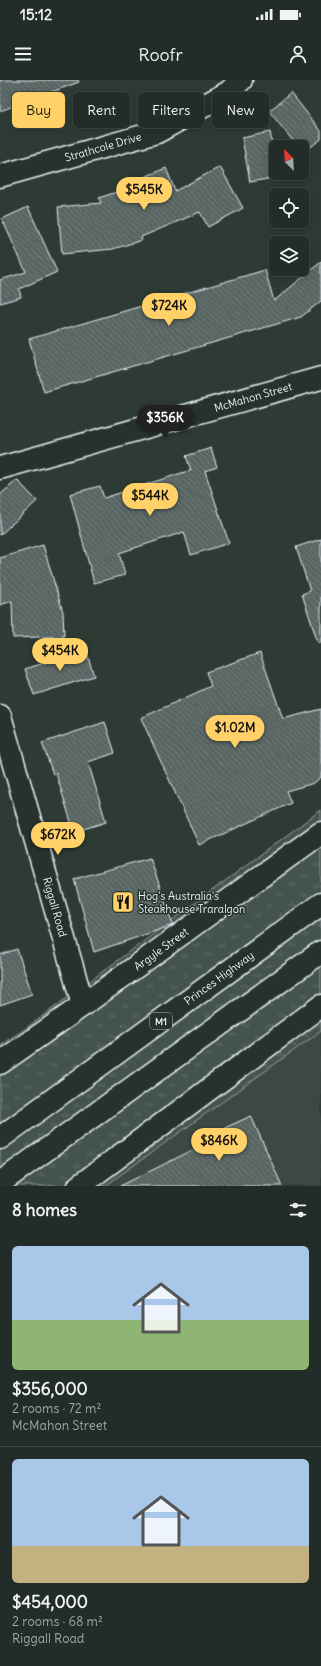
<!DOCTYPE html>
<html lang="en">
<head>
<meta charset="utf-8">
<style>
	body { margin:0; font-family:Delius,sans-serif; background:#2a3430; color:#f1f3f6; height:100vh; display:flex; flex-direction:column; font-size:15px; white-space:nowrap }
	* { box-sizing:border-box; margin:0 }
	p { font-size:13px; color:#a2a7a8 }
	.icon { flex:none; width:22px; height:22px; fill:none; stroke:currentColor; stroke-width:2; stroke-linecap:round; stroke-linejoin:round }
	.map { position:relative; height:1106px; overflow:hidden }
	.details { display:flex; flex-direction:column; background:#222c28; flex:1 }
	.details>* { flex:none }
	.top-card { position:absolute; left:12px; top:12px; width:297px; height:36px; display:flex; gap:8px }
	.needle { width:26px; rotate:336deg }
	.controls { position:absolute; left:269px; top:60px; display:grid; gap:8px }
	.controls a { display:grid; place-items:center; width:40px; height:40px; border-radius:6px; background:#222c28; box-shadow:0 2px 10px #0003,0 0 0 1px #3f4845; font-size:20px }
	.price { position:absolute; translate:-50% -34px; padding:0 9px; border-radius:14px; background:#ffd166; color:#111; font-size:13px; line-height:26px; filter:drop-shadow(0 1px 2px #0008) }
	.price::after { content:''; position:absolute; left:50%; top:24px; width:12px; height:9px; margin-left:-6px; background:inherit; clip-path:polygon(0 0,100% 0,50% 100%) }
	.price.selected { background:#222; color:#fff }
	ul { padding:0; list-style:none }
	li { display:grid; align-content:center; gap:8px; height:212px; padding:0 12px }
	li+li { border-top:1px solid #3f4845 }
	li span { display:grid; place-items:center; height:124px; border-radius:6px; color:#555 }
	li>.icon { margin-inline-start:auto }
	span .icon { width:72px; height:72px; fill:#fffc; stroke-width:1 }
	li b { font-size:17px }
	h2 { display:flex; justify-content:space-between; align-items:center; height:48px; padding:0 12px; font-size:17px }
	.tag { padding:0 14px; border-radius:6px; background:#222c28; box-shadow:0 2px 10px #0003,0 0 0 1px #3f4845; font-size:14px; line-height:36px }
	.tag.selected { background:#ffd166; color:#111 }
	.status { display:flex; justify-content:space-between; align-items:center; height:28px; padding:0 20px; background:#222c28; direction:ltr }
	.status svg { height:11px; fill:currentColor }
	header { display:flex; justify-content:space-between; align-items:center; height:52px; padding:0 12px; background:#222c28; font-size:18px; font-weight:600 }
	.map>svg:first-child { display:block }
	.built { fill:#3b4843 }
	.grass { fill:url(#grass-tufts); stroke:#96a2a3 }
	.building { fill:url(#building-back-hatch); stroke:#e8f1f8 }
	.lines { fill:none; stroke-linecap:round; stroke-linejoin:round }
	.minor-casing { stroke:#e8f1f8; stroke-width:25 }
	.highway-casing { stroke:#e8f1f8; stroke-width:25 }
	.minor { stroke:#26332d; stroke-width:22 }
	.highway { stroke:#26332d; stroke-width:22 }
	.labels { text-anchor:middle; stroke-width:3; stroke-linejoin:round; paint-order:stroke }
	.shield { fill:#26332d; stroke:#aeb8bb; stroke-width:1 }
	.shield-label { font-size:10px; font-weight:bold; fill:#e8f1f8 }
	.street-label { font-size:11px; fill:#e8f1f8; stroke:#26332d }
	.poi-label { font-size:11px; fill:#e8f1f8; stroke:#26332d; text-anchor:start }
</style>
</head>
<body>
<div class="status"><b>15:12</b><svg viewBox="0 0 49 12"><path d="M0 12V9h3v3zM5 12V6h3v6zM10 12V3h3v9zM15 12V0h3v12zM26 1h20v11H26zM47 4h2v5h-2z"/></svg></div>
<header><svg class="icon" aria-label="menu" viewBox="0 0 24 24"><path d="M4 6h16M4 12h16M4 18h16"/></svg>Roofr<svg class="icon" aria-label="person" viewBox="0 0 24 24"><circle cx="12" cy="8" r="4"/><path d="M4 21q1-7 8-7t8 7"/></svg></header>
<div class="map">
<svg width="321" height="1106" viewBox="0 0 321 1106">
	<defs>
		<pattern id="grass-tufts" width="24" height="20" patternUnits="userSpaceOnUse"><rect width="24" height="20" fill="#45524e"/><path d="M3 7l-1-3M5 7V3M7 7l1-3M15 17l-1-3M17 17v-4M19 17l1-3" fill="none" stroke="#606b68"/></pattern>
		<pattern id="building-back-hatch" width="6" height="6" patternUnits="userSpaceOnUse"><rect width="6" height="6" fill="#596563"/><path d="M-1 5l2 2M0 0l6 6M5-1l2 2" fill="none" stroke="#717c7a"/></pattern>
	</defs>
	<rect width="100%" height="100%" fill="#2e3b35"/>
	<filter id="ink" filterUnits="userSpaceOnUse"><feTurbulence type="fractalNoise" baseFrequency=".025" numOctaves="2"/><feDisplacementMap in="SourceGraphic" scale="8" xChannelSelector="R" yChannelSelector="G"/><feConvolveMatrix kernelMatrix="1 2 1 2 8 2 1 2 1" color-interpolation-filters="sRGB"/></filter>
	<g filter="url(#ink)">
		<path class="built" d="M321,951V1106H105L288,975Z"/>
		<path class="grass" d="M321,730V951L105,1106H0V965L25,949Z"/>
		<path class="building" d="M0,0H78L79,2L0,31Z
			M291,13L321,51V59L303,73L302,67H298L269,31Z
			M270,52L276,83V93H278L279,97L250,102L242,58Z
			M220,87L243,128L208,147L200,132L141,157L142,160L113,169L62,174L58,127L101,123L99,118L137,105L135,101L166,88L175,111Z
			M28,127L57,192L19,209L21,217L0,223V200L26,192L2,139Z
			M321,182V221L301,237L44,312L29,259L265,190L274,221Z
			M211,368L217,387L205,391L229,463L191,475L184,452L119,473L125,495L94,503L70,414L100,406L104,418L191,390L186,376Z
			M17,400L37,421L0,455V415Z
			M321,459V563H318L302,514L310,511L296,467Z
			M43,465L63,532L64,556L13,558L12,521L0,525V478Z
			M86,570L94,596L34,615L25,589Z
			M260,573L283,639L321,629V697L314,703L286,711L291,723L199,765L141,638L211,606L206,592Z
			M105,642L115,673L88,682L106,742L74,752L56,693L53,694L42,663Z
			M150,778L173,845L94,872L74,799Z
			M17,869L32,914L0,925V875Z
			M251,1036L282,1106H120L197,1068L194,1062Z"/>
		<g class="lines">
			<g class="minor-casing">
				<path id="minor" d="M0,96L157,52L229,12L241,0
					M0,388L321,298
					M0,636L83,925
					M0,983L83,925L321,753
					M79,1106L321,926"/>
			</g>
			<g class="highway-casing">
				<path id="highway" d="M0,1058L321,824
					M0,1103L321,872"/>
			</g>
			<use href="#minor" class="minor"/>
			<use href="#highway" class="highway"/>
		</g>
	</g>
	<defs>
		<g id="restaurant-square" transform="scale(1.15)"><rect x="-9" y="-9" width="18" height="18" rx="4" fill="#ffd166" stroke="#26332d"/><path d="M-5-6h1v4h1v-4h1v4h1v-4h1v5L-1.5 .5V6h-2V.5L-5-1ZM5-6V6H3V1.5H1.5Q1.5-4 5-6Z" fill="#111"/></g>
	</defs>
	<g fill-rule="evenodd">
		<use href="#restaurant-square" x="123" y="822"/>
	</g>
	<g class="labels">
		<rect class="shield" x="150" y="933" width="22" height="16" rx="3"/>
		<g class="shield-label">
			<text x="161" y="945">M1</text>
		</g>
		<g class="street-label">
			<text transform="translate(103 67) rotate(-16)" y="4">Strathcole Drive</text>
			<text transform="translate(253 317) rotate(-16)" y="4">McMahon Street</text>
			<text transform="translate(55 827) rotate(74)" y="4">Riggall Road</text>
			<text transform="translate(161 869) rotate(-36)" y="4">Argyle Street</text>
			<text transform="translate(219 898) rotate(-36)" y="4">Princes Highway</text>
		</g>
		<g class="poi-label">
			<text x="138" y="820">Hog's Australia's<tspan x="138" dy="13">Steakhouse Traralgon</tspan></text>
		</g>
	</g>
</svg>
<div class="controls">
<a><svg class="needle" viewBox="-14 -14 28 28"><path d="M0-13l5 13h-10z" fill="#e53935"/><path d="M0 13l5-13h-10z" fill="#a2a7a8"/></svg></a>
<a><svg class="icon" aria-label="locate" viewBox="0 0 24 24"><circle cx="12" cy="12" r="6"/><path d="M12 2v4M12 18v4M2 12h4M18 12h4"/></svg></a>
<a><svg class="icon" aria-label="layers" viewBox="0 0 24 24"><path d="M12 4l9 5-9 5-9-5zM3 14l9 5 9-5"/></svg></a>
</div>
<b class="price" style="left:144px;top:131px">$545K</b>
<b class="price" style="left:169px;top:247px">$724K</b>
<b class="price selected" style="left:165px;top:359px">$356K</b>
<b class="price" style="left:150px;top:437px">$544K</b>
<b class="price" style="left:60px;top:592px">$454K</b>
<b class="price" style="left:235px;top:669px">$1.02M</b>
<b class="price" style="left:58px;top:776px">$672K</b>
<b class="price" style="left:219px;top:1082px">$846K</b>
<div class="top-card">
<a class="tag selected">Buy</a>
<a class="tag">Rent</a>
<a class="tag">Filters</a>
<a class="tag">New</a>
</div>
</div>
<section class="details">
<h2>8 homes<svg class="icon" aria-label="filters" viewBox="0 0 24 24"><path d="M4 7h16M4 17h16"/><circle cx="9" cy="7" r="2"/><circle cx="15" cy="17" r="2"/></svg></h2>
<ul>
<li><span style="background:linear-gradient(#a9c7e8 60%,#8fb573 0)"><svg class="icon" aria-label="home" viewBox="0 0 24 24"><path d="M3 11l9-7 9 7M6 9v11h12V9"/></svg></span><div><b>$356,000</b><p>2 rooms · 72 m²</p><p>McMahon Street</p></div></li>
<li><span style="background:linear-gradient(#a9c7e8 70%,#c2b280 0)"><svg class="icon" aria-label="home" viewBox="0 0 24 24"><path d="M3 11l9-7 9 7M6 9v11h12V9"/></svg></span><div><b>$454,000</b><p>2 rooms · 68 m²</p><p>Riggall Road</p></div></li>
</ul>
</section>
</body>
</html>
